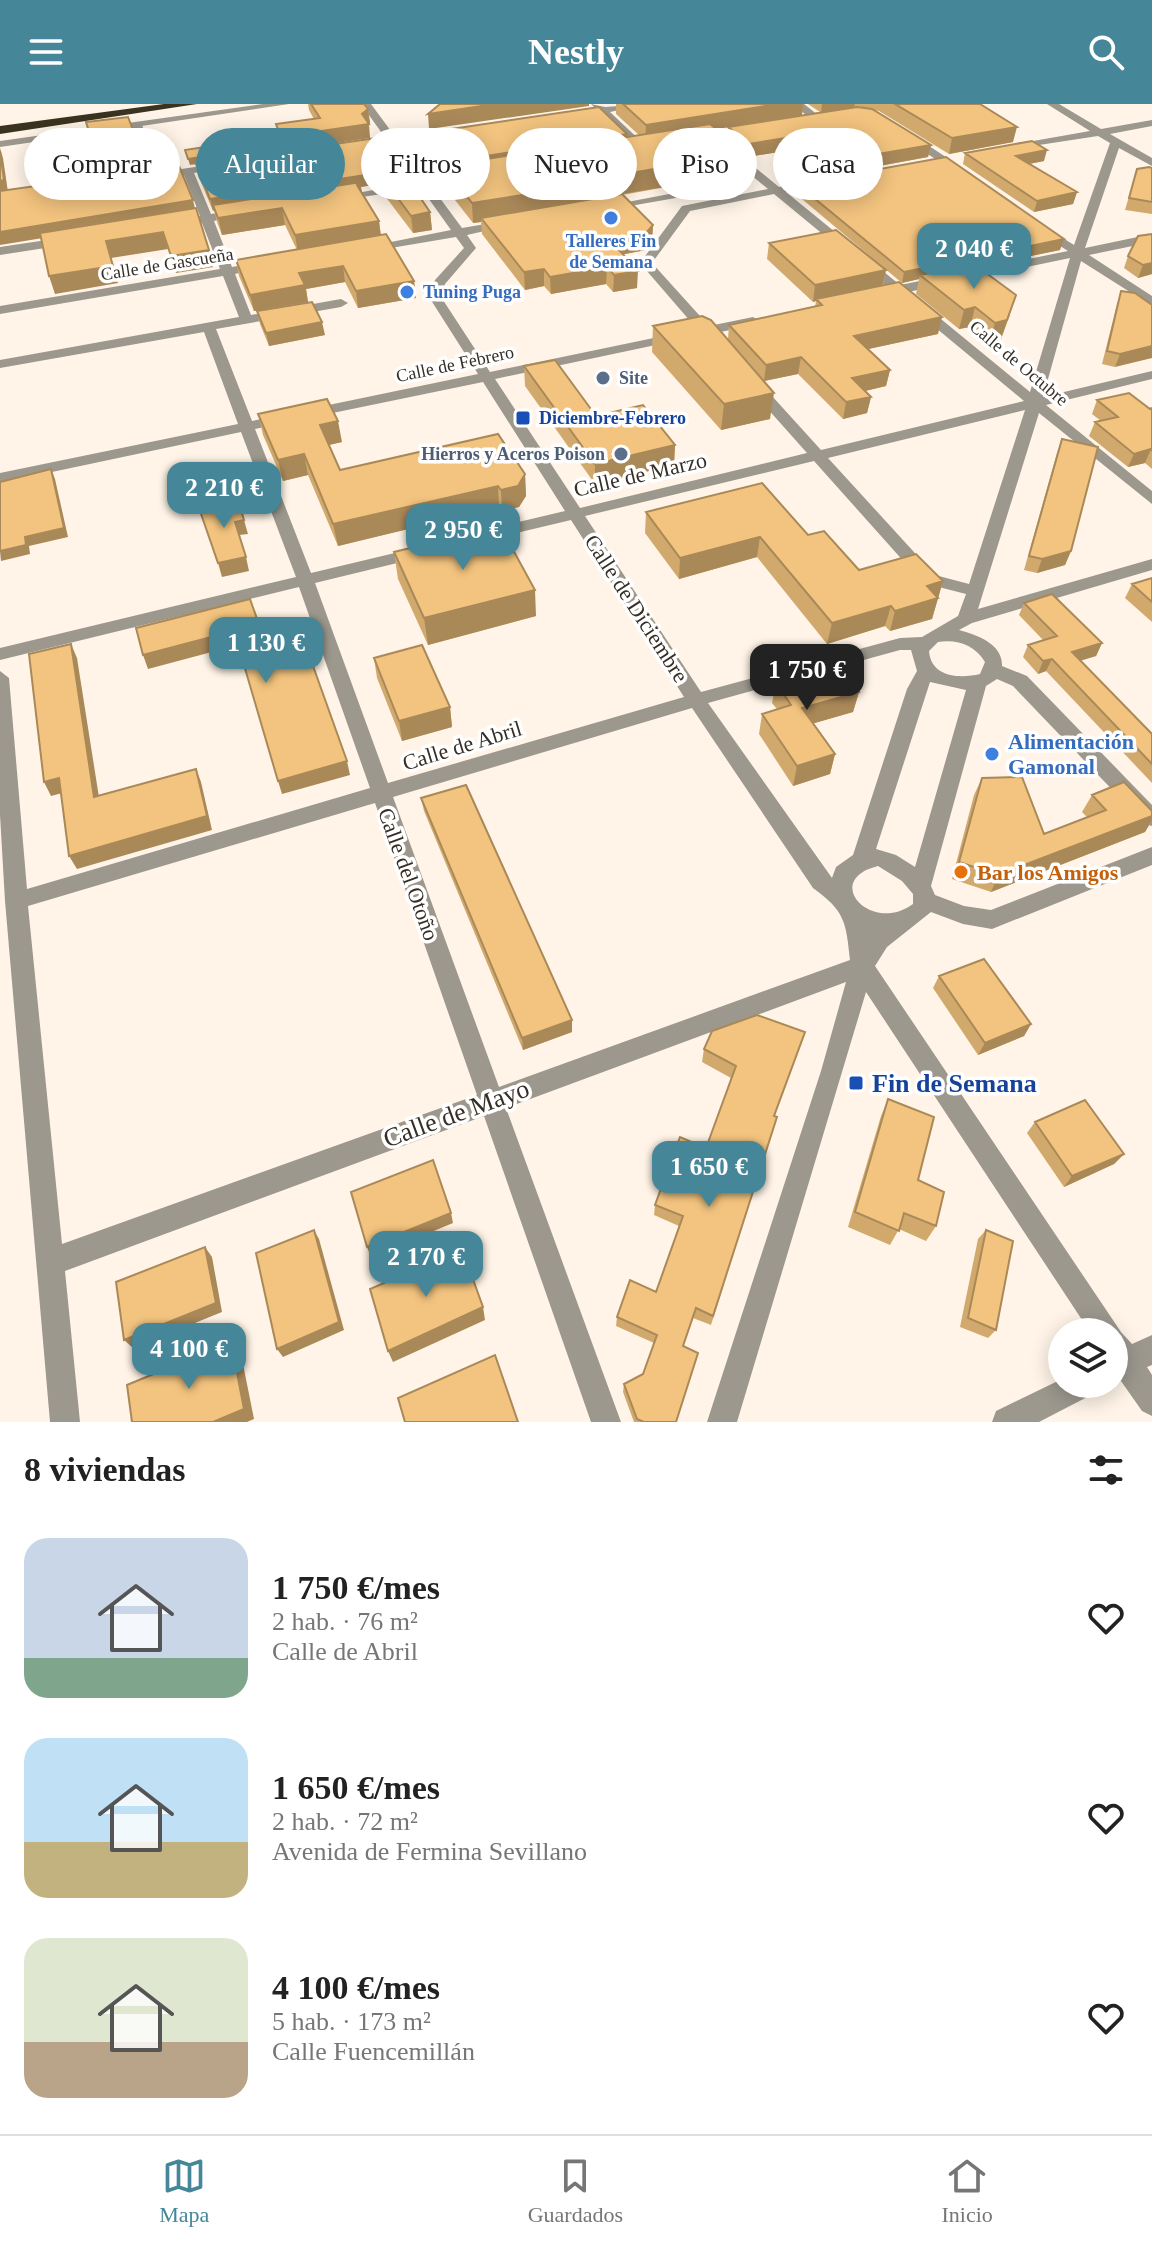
<!DOCTYPE html>
<html lang="es">
<head>
<meta charset="utf-8">
<style>
	body { margin:0; font-family:"Times New Roman",serif; background:#f6f6f6; color:#222; height:100vh; display:flex; flex-direction:column; font-size:30px; white-space:nowrap }
	* { box-sizing:border-box; margin:0 }
	p { font-size:26px; color:#767676 }
	.icon { flex:none; width:44px; height:44px; fill:none; stroke:currentColor; stroke-width:2; stroke-linecap:round; stroke-linejoin:round }
	.map { position:relative; height:1318px; overflow:hidden }
	.drawer { display:flex; flex-direction:column; background:#fff; flex:1 }
	.drawer>* { flex:none }
	.top-card { position:absolute; left:24px; top:24px; width:1104px; height:72px; display:flex; gap:16px }
	.tools { position:absolute; left:1048px; top:1214px; display:grid; gap:16px }
	.tools a { display:grid; place-items:center; width:80px; height:80px; border-radius:50%; background:#fff; box-shadow:0 4px 20px #0003; font-size:40px }
	.price { position:absolute; translate:-50% -68px; padding:0 18px; border-radius:16px; background:#458798; color:#fff; font-size:26px; line-height:52px; filter:drop-shadow(0 2px 4px #0008) }
	.price::after { content:''; position:absolute; left:50%; top:48px; width:24px; height:18px; margin-left:-12px; background:inherit; clip-path:polygon(0 0,100% 0,50% 100%) }
	.price.on { background:#222; color:#fff }
	ul { padding:0; list-style:none }
	li { display:flex; align-items:center; gap:24px; height:200px; padding:0 24px }
	li span { display:grid; place-items:center; flex:none; width:224px; height:160px; border-radius:24px; color:#555 }
	li>.icon { margin-inline-start:auto }
	span .icon { width:96px; height:96px; fill:#fffc; stroke-width:1 }
	li b { font-size:34px }
	h2 { display:flex; justify-content:space-between; align-items:center; height:96px; padding:0 24px; font-size:34px }
	.chip { padding:0 28px; border-radius:36px; background:#fff; box-shadow:0 4px 20px #0003; font-size:28px; line-height:72px }
	.chip.on { background:#458798; color:#fff }
	header { display:flex; justify-content:space-between; align-items:center; height:104px; padding:0 24px; background:#458798; color:#fff; font-size:36px; font-weight:800 }
	.tabs { display:flex; justify-content:space-around; align-items:center; height:112px; border-top:2px solid #e0e0e0; background:#fff; font-size:22px; color:#767676 }
	.tabs a { display:grid; justify-items:center; gap:4px }
	.tabs .on { color:#458798 }
	.map>svg:first-child { display:block }
	.lines { fill:none; stroke-linecap:round; stroke-linejoin:round }
	.minor { fill:#9c988e; fill-rule:evenodd }
	.tertiary { fill:#9c988e; fill-rule:evenodd }
	.motorway { fill:#3a331f; fill-rule:evenodd }
	.wall { fill:#d1a96d; fill-rule:evenodd }
	.shaded-wall { fill:#aa8959 }
	.building { fill:#f3c47f; stroke:#aa8959; stroke-width:2 }
	.shop-dot { fill:#3f7fe0; stroke:#fff; stroke-width:3 }
	.service-dot { fill:#5c6f8a; stroke:#fff; stroke-width:3 }
	.transit-dot { fill:#1a4fb4; stroke:#fff; stroke-width:3 }
	.food-dot { fill:#e8710a; stroke:#fff; stroke-width:3 }
	.labels { text-anchor:middle; stroke-width:7; stroke-linejoin:round; paint-order:stroke }
	.far-shop-label { font-size:18px; font-weight:bold; fill:#366cbe; stroke:#fff }
	.far-street-label { font-size:18px; fill:#362f27; stroke:#fff }
	.far-service-label { font-size:18px; font-weight:bold; fill:#4e5e75; stroke:#fff; text-anchor:start }
	.far-transit-label { font-size:18px; font-weight:bold; fill:#164399; stroke:#fff; text-anchor:start }
	.street-label { font-size:22px; fill:#362f27; stroke:#fff }
	.shop-label { font-size:22px; font-weight:bold; fill:#366cbe; stroke:#fff; text-anchor:start }
	.food-label { font-size:22px; font-weight:bold; fill:#c56008; stroke:#fff; text-anchor:start }
	.near-transit-label { font-size:26px; font-weight:bold; fill:#164399; stroke:#fff; text-anchor:start }
	.near-street-label { font-size:26px; fill:#362f27; stroke:#fff }
</style>
</head>
<body>
<header><svg class="icon" aria-label="menu" viewBox="0 0 24 24"><path d="M4 6h16M4 12h16M4 18h16"/></svg>Nestly<svg class="icon" aria-label="search" viewBox="0 0 24 24"><circle cx="10" cy="10" r="6"/><path d="M15 15l6 6"/></svg></header>
<div class="map">
<svg width="1152" height="1318" viewBox="0 0 1152 1318">
	<rect width="100%" height="100%" fill="#fff4e7"/>
	<g class="lines">
		<path class="minor" d="M361,0H371L427,76L474,71V75L431,82L462,124L509,116L515,120L467,131L476,144L445,180L441,193L490,268L697,225L640,159L682,102L768,85L710,37V33H718L779,83L825,76V80L786,88L900,181L1068,147L1038,128L1036,125L1042,121L1074,141L1110,39L1098,32L1006,46V42L1010,41L1090,27L1047,0H1059L1101,25L1152,16V22L1110,30L1152,54V62L1119,44L1085,144L1152,130V138L1089,151L1152,192V202L1081,157L1043,293L1152,267V275L1046,301L1152,387V400L1039,309L978,505L1152,455V466L972,519L959,526C977,531 1003,540 1002,562L1027,572L1152,701V722L1145,720L1013,582L997,575L986,582L931,782L935,791L964,802L991,806L1152,743V761L992,825L963,820L931,808L887,843L875,862L1121,1228L1132,1240L1152,1231V1261L1147,1263L1152,1271V1312L1142,1307L1121,1277L1114,1280V1228H1090L866,888L737,1318H707L821,967L846,878L506,1004L621,1318H591L484,1012L65,1167L80,1318H50L5,797L0,711V567L9,574L27,785L370,684L299,483L0,556V544L296,473L241,328L0,379V369L238,320L204,228L0,264V256L239,213L223,172L0,210V202L220,165L202,119L174,124L168,120L200,112L184,71L154,75L148,72L151,69L132,21L137,18L142,21L161,68L222,59L227,62L194,69L211,110L241,106L247,109L214,117L232,163L264,157L270,161L235,170L251,211L341,195L348,199L341,203L216,225L252,317L478,270L429,193L435,176L464,144L456,133L367,148L361,144L451,126L421,84L336,97L330,94L417,78ZM774,90L888,184L877,186V192L895,190L1024,297L821,346L761,280H751V286L807,349L580,404L495,275L703,231L711,236L718,232L716,229L758,220L760,217L753,213L709,222L652,159L690,107ZM1070,154L1030,288L908,188ZM483,278L565,407L472,429L470,433L478,438L571,416L684,593L388,679L315,479L426,452L428,448L420,443L311,469L255,325ZM1025,306L969,480L935,471L828,354ZM814,357L923,479L966,490L958,512L922,533L900,534L701,588L585,412ZM938,538C957,535 975,541 985,558L980,570C959,575 931,573 929,547ZM900,546H911L917,567L907,585L853,751L836,763L832,774L708,599ZM930,578L966,586L915,763L896,751L876,745ZM692,604L813,784C845,807 846,818 850,856L499,983L393,693ZM375,699L477,991L62,1140L28,802ZM878,762L902,777L913,790V800C871,831 821,776 878,762Z
			M591,0L605,3L646,0L610,8L646,42V46H638L600,10L578,13L573,10L595,4Z
			M792,0H804L823,15L814,17Z
			M903,30H911L970,69L960,71L903,34Z
			M706,83L712,86L710,88L607,106L601,103Z
			M67,133L73,137L71,140L0,151V143Z
			M1062,1275V1280H1098L1093,1290L1039,1318H992L996,1307Z"/>
		<path class="tertiary" d="M263,0H289L0,43V37Z"/>
		<path class="motorway" d="M164,0H197L0,30V22Z"/>
	</g>
	<path class="wall" d="M308,0H364L368,5L370,19L283,47L279,34L276,20L314,15L309,6Z
		M616,0H803L802,11L820,8L808,0H980L1013,38L949,50L879,7L874,6L931,41L928,53L841,69L808,43L748,53L730,39V46L734,71L622,91L653,121L652,138L646,146L623,150L637,184L613,188L606,180L551,190L544,182L525,186L482,130L481,118L473,119L444,82L443,69L435,70L412,40L411,31L627,30V33L639,31L616,10ZM728,23L727,34L716,25Z
		M965,49L1044,57L1029,60L1077,88L1073,100L1034,108L963,60Z
		M196,60L398,72L430,108L432,126L413,129L385,92L384,79L361,83L362,90L379,117L381,131L414,177L416,194L358,204L345,178L306,185L308,198L254,207L239,172L236,156L297,146L285,121L222,131L217,118L214,106L213,107L198,71Z
		M1152,64V110L1125,106L1137,65Z
		M797,80L1060,146L978,163L1010,211L1001,235L989,238L970,223L959,225L916,190L919,175L902,179L796,90Z
		M1152,130V170L1138,174L1124,164L1128,152Z
		M769,139L886,166L883,181L938,230L868,245L890,266L886,282L865,287L871,293L867,309L843,315L798,270L764,277L770,315L721,326L652,248L653,222L728,235L729,221L815,203L816,197L813,198L767,155Z
		M1121,187L1152,201L1115,263L1102,260L1117,200Z
		M257,207L325,231L269,242L260,220Z
		M524,262L596,312L675,341L674,361L595,380L525,282Z
		M1097,296L1152,304V365L1145,359L1128,363L1089,332L1095,318L1101,317L1092,310Z
		M258,310L342,338L329,341L340,366L525,370L526,392L519,403L502,407L499,403L338,442L308,371L283,377L263,331Z
		M1062,335L1071,447L1065,461L1037,469L1024,466L1057,349Z
		M646,408L808,431L859,466L943,477L932,515L890,527L885,522L827,540L757,453L679,475L645,429Z
		M394,448L536,512L428,541L398,475Z
		M1152,474V518L1125,494L1132,480Z
		M1024,499L1102,539L1096,552L1080,556L1152,630V679L1046,567L1038,570L1023,553L1028,541L1043,536L1019,511Z
		M374,554L450,603L452,623L402,637L377,574Z
		M776,579L859,588L853,608L813,619L835,650L830,670L793,682L759,630L762,610L777,605L772,599Z
		M982,674L1044,730L1088,714L1082,708L1092,691L1152,707V716L1145,728L991,788L952,775L974,691Z
		M421,694L572,928L523,946L424,707Z
		M939,872L1031,920L1024,932L978,951L933,884Z
		M805,928L774,1013L773,1025L711,1221L693,1214L683,1243L676,1318H634L623,1288L624,1280L643,1270L654,1239L616,1222L617,1213L656,1188L679,1122L654,1111L655,1101L706,1044L731,974L702,958L704,945Z
		M888,995L936,1122L926,1137L899,1125L890,1141L848,1123L881,1012Z
		M1035,1018L1124,1050L1114,1060L1064,1083L1027,1029Z
		M986,1126L996,1226L988,1234L960,1223L978,1135Z"/>
	<path class="shaded-wall" d="M495,0H589V2L429,25L428,10Z
		M779,0H803L802,11L645,37L646,21Z
		M822,0H855L854,3L821,9Z
		M368,5L370,19L368,21L369,20L370,34L283,47L281,33L362,10Z
		M1017,23L1013,38L949,50L952,34Z
		M627,30V40L442,62L443,69L435,70V60Z
		M810,30L808,43L748,53L749,40Z
		M730,36L729,53L736,51L734,71L481,114V118L473,119L472,99L608,73L720,38Z
		M931,41L928,53L841,69L843,56Z
		M0,44L3,54L8,88L0,90Z
		M1047,46L1044,57L1013,63L1016,52Z
		M142,49L147,67L103,73L98,56Z
		M215,51L216,57L190,61L188,55Z
		M398,66L399,77L383,74L384,79L361,83L363,95L213,101L214,106L213,107L210,95Z
		M1077,88L1073,100L1034,108L1037,97Z
		M193,96L196,109L0,141V128Z
		M282,104L285,121L222,131L218,114Z
		M430,108L432,126L413,129L411,112Z
		M379,117L381,135L298,149L295,131Z
		M653,121L652,138L646,146L610,153V136Z
		M163,128L168,145L111,154L118,179L55,190L49,172L106,137Z
		M1064,135L1060,146L924,174L920,171L919,175L902,179L904,168Z
		M209,146L213,163L176,169L171,152Z
		M1152,159V170L1138,174L1143,161Z
		M343,162L345,178L306,185L308,198L254,207L250,191L299,169Z
		M607,163L606,180L551,190L550,173Z
		M544,165V182L525,186L524,168Z
		M886,166L882,183L816,195V197L813,198L815,181Z
		M638,167L637,184L613,188L614,171Z
		M414,177L416,194L358,204L356,187Z
		M1016,191L1001,235L989,238L995,219Z
		M975,203L970,223L959,225L964,206Z
		M942,213L938,230L850,249L854,232Z
		M322,218L325,231L269,242L266,229Z
		M1152,242V254L1115,263L1120,250Z
		M801,253L798,270L764,277L766,261Z
		M890,266L886,282L848,291L852,274Z
		M774,289L770,315L721,326L724,300Z
		M871,293L867,309L843,315L846,298Z
		M338,317L342,338L324,342L320,321Z
		M675,341L674,361L595,380V360Z
		M1151,345L1145,359L1128,363L1134,350Z
		M304,350L308,371L283,377L278,356Z
		M51,365L55,375L68,433L29,442L30,450L1,457L0,447L25,433Z
		M525,370L526,392L519,403L502,407L501,386Z
		M498,382L499,403L338,442L333,420Z
		M244,416L248,430L239,431L235,418Z
		M760,433L757,453L679,475L680,454Z
		M1071,447L1065,461L1037,469L1042,455Z
		M246,453L249,467L222,473L218,459Z
		M943,477L932,515L890,527L895,507L927,482Z
		M535,486L536,512L428,541L424,514Z
		M891,502L885,522L827,540L832,519Z
		M234,527L238,541L148,565L143,551Z
		M1102,539L1096,552L1067,561L1072,548Z
		M71,540L77,554L101,706L94,693Z
		M1052,555L1046,567L1038,570L1043,557Z
		M859,588L853,608L798,624L802,604Z
		M450,603L452,623L402,637L399,617Z
		M835,650L830,670L793,682L797,662Z
		M347,657L350,671L282,690L278,677Z
		M196,665L201,678L212,726L77,765L69,752Z
		M59,674L66,688L51,692L44,678Z
		M1152,712V716L1145,728L991,788L998,771Z
		M572,916V928L523,946L522,934Z
		M1031,920L1024,932L978,951L985,939Z
		M1124,1050L1114,1060L1064,1083L1072,1072Z
		M451,1109L453,1119L371,1153L367,1143Z
		M314,1126L319,1135L344,1226L283,1253L277,1245Z
		M205,1143L212,1153L222,1208L133,1244L124,1236Z
		M483,1203L485,1216L393,1258L388,1247Z
		M231,1238L241,1250L254,1315L247,1318H213Z"/>
	<path class="building" d="M311,0H364L368,5L362,10L369,20L281,33L276,20L320,14Z
		M440,0H495L428,10Z
		M623,0H778L646,21Z
		M895,0H980L1017,23L952,34Z
		M599,3L627,30L435,60L411,31Z
		M857,3L872,5L931,41L843,56L810,30L749,40L728,23Z
		M128,13L142,49L98,56L86,18Z
		M710,20L730,36L720,38L736,51L608,73L612,77L472,99L442,62Z
		M376,34L398,66L210,95L196,60Z
		M1032,37L1047,46L1016,52L1077,88L1037,97L965,49Z
		M211,42L215,51L188,55L185,46Z
		M0,47L4,76L0,77Z
		M946,53L1064,135L904,168L797,80Z
		M179,62L193,96L0,128V87Z
		M1149,63L1152,64V98L1129,94L1137,65Z
		M405,71L430,108L411,112L383,74Z
		M361,78L357,81L379,117L295,131L282,104L218,114L213,101Z
		M622,90L653,121L646,129L610,136L638,167L614,171L607,163L550,173L544,165L524,168L481,114Z
		M196,104L209,146L171,152L163,128L106,137L113,162L49,172L40,129Z
		M836,126L886,166L815,181L769,139Z
		M386,130L414,177L356,187L343,162L299,169L305,181L250,191L236,156Z
		M1152,130V159L1143,161L1128,152L1138,132Z
		M974,160L1016,191L1007,216L995,219L975,203L964,206L920,171Z
		M899,178L942,213L854,232L890,266L852,274L871,293L846,298L801,253L766,261L729,221L822,201L816,195Z
		M1121,187L1135,189L1152,201V242L1120,250L1107,247Z
		M312,198L322,218L266,229L257,207Z
		M702,212L711,216L774,289L724,300L653,222Z
		M555,256L596,312L643,301L675,341L595,360L524,262Z
		M1129,289L1150,305L1152,304V347L1151,345L1134,350L1095,318L1118,313L1097,296Z
		M327,295L338,317L320,321L340,366L498,330L525,370L518,382L501,386L498,382L333,420L304,350L278,356L258,310Z
		M1062,335L1098,343L1071,447L1042,455L1029,452Z
		M51,365L64,424L25,433L26,441L0,447V378Z
		M762,379L808,431L824,427L859,466L916,450L943,477L927,482L938,494L895,507L891,502L832,519L760,433L680,454L646,408Z
		M238,396L244,416L235,418L246,453L218,459L199,404Z
		M500,422L535,486L424,514L394,448Z
		M1152,474V498L1132,480Z
		M1052,490L1102,539L1072,548L1152,630V660L1052,555L1043,557L1028,541L1057,532L1024,499Z
		M250,495L267,543L303,534L347,657L278,677L234,527L143,551L136,524Z
		M71,540L94,693L196,665L207,712L69,752L59,674L44,678L29,550Z
		M422,541L450,603L399,617L374,554Z
		M839,561L859,588L802,604L835,650L797,662L762,610L791,601L776,579Z
		M1022,673L1044,730L1106,706L1092,691L1124,678L1152,707V712L998,771L959,758L982,674Z
		M466,681L572,916L522,934L421,694Z
		M984,855L1031,920L985,939L939,872Z
		M757,911L805,928L774,1012L777,1013L713,1212L696,1204L683,1242L698,1249L676,1318H644L637,1315L624,1280L643,1270L657,1231L617,1213L630,1176L656,1188L683,1112L655,1101L680,1033L706,1044L736,962L704,945L712,927Z
		M888,995L934,1013L918,1076L944,1088L936,1122L904,1109L899,1127L855,1108Z
		M1085,996L1124,1050L1072,1072L1035,1018Z
		M433,1056L451,1109L367,1143L351,1088Z
		M314,1126L339,1218L277,1245L256,1149Z
		M986,1126L1013,1137L996,1226L968,1214Z
		M205,1143L216,1199L124,1236L116,1178Z
		M462,1145L483,1203L388,1247L370,1185Z
		M231,1238L244,1305L213,1318H132L127,1281Z
		M495,1251L518,1318H405L398,1294Z"/>
	<g class="shop-dot">
		<circle cx="611" cy="114" r="8"/>
		<circle cx="407" cy="188" r="8"/>
		<circle cx="992" cy="650" r="8"/>
	</g>
	<g class="service-dot">
		<circle cx="603" cy="274" r="8"/>
		<circle cx="621" cy="350" r="8"/>
	</g>
	<g class="transit-dot">
		<rect x="515" y="306" width="16" height="16" rx="4"/>
		<rect x="848" y="971" width="16" height="16" rx="4"/>
	</g>
	<circle class="food-dot" cx="961" cy="768" r="8"/>
	<g class="labels">
		<g class="far-shop-label">
			<text x="611" y="143">Talleres Fin<tspan x="611" dy="21">de Semana</tspan></text>
			<text x="423" y="194" text-anchor="start">Tuning Puga</text>
		</g>
		<g class="far-street-label">
			<text transform="translate(167 160) rotate(-9)" y="6">Calle de Gascueña</text>
			<text transform="translate(1019 259) rotate(40)" y="6">Calle de Octubre</text>
			<text transform="translate(455 260) rotate(-12)" y="6">Calle de Febrero</text>
		</g>
		<g class="far-service-label">
			<text x="619" y="280">Site</text>
			<text x="605" y="356" text-anchor="end">Hierros y Aceros Poison</text>
		</g>
		<g class="far-transit-label">
			<text x="539" y="320">Diciembre-Febrero</text>
		</g>
		<g class="street-label">
			<text transform="translate(640 370) rotate(-13)" y="8">Calle de Marzo</text>
			<text transform="translate(637 504) rotate(57)" y="8">Calle de Diciembre</text>
			<text transform="translate(462 641) rotate(-17)" y="8">Calle de Abril</text>
			<text transform="translate(409 770) rotate(70)" y="8">Calle del Otoño</text>
		</g>
		<g class="shop-label">
			<text x="1008" y="645">Alimentación<tspan x="1008" dy="25">Gamonal</tspan></text>
		</g>
		<g class="food-label">
			<text x="977" y="776">Bar los Amigos</text>
		</g>
		<g class="near-transit-label">
			<text x="872" y="988">Fin de Semana</text>
		</g>
		<g class="near-street-label">
			<text transform="translate(456 1009) rotate(-20)" y="9">Calle de Mayo</text>
		</g>
	</g>
</svg>
<div class="tools">
<a><svg class="icon" aria-label="layers" viewBox="0 0 24 24"><path d="M12 4l9 5-9 5-9-5zM3 14l9 5 9-5"/></svg></a>
</div>
<b class="price" style="left:974px;top:187px">2 040 €</b>
<b class="price" style="left:224px;top:426px">2 210 €</b>
<b class="price" style="left:463px;top:468px">2 950 €</b>
<b class="price" style="left:266px;top:581px">1 130 €</b>
<b class="price on" style="left:807px;top:608px">1 750 €</b>
<b class="price" style="left:709px;top:1105px">1 650 €</b>
<b class="price" style="left:426px;top:1195px">2 170 €</b>
<b class="price" style="left:189px;top:1287px">4 100 €</b>
<div class="top-card">
<a class="chip">Comprar</a>
<a class="chip on">Alquilar</a>
<a class="chip">Filtros</a>
<a class="chip">Nuevo</a>
<a class="chip">Piso</a>
<a class="chip">Casa</a>
</div>
</div>
<section class="drawer">
<h2>8 viviendas<svg class="icon" aria-label="filters" viewBox="0 0 24 24"><path d="M4 7h16M4 17h16"/><circle cx="9" cy="7" r="2"/><circle cx="15" cy="17" r="2"/></svg></h2>
<ul>
<li><span style="background:linear-gradient(#c9d6e8 75%,#7fa58c 0)"><svg class="icon" aria-label="home" viewBox="0 0 24 24"><path d="M3 11l9-7 9 7M6 9v11h12V9"/></svg></span><div><b>1 750 €/mes</b><p>2 hab. · 76 m²</p><p>Calle de Abril</p></div><svg class="icon" aria-label="heart" viewBox="0 0 24 24"><path d="M12 20l-8-8c-3-5 5-10 8-4 3-6 11-1 8 4z"/></svg></li>
<li><span style="background:linear-gradient(#bfe0f5 65%,#c2b280 0)"><svg class="icon" aria-label="home" viewBox="0 0 24 24"><path d="M3 11l9-7 9 7M6 9v11h12V9"/></svg></span><div><b>1 650 €/mes</b><p>2 hab. · 72 m²</p><p>Avenida de Fermina Sevillano</p></div><svg class="icon" aria-label="heart" viewBox="0 0 24 24"><path d="M12 20l-8-8c-3-5 5-10 8-4 3-6 11-1 8 4z"/></svg></li>
<li><span style="background:linear-gradient(#dfe7d0 65%,#b9a48a 0)"><svg class="icon" aria-label="home" viewBox="0 0 24 24"><path d="M3 11l9-7 9 7M6 9v11h12V9"/></svg></span><div><b>4 100 €/mes</b><p>5 hab. · 173 m²</p><p>Calle Fuencemillán</p></div><svg class="icon" aria-label="heart" viewBox="0 0 24 24"><path d="M12 20l-8-8c-3-5 5-10 8-4 3-6 11-1 8 4z"/></svg></li>
</ul>
</section>
<nav class="tabs">
<a class="on"><svg class="icon" aria-label="map" viewBox="0 0 24 24"><path d="M3 6l6-2 6 2 6-2v14l-6 2-6-2-6 2zM9 4v14M15 6v14"/></svg>Mapa</a>
<a><svg class="icon" aria-label="saved" viewBox="0 0 24 24"><path d="M7 4h10v16l-5-4-5 4z"/></svg>Guardados</a>
<a><svg class="icon" aria-label="home" viewBox="0 0 24 24"><path d="M3 11l9-7 9 7M6 9v11h12V9"/></svg>Inicio</a>
</nav>
</body>
</html>
